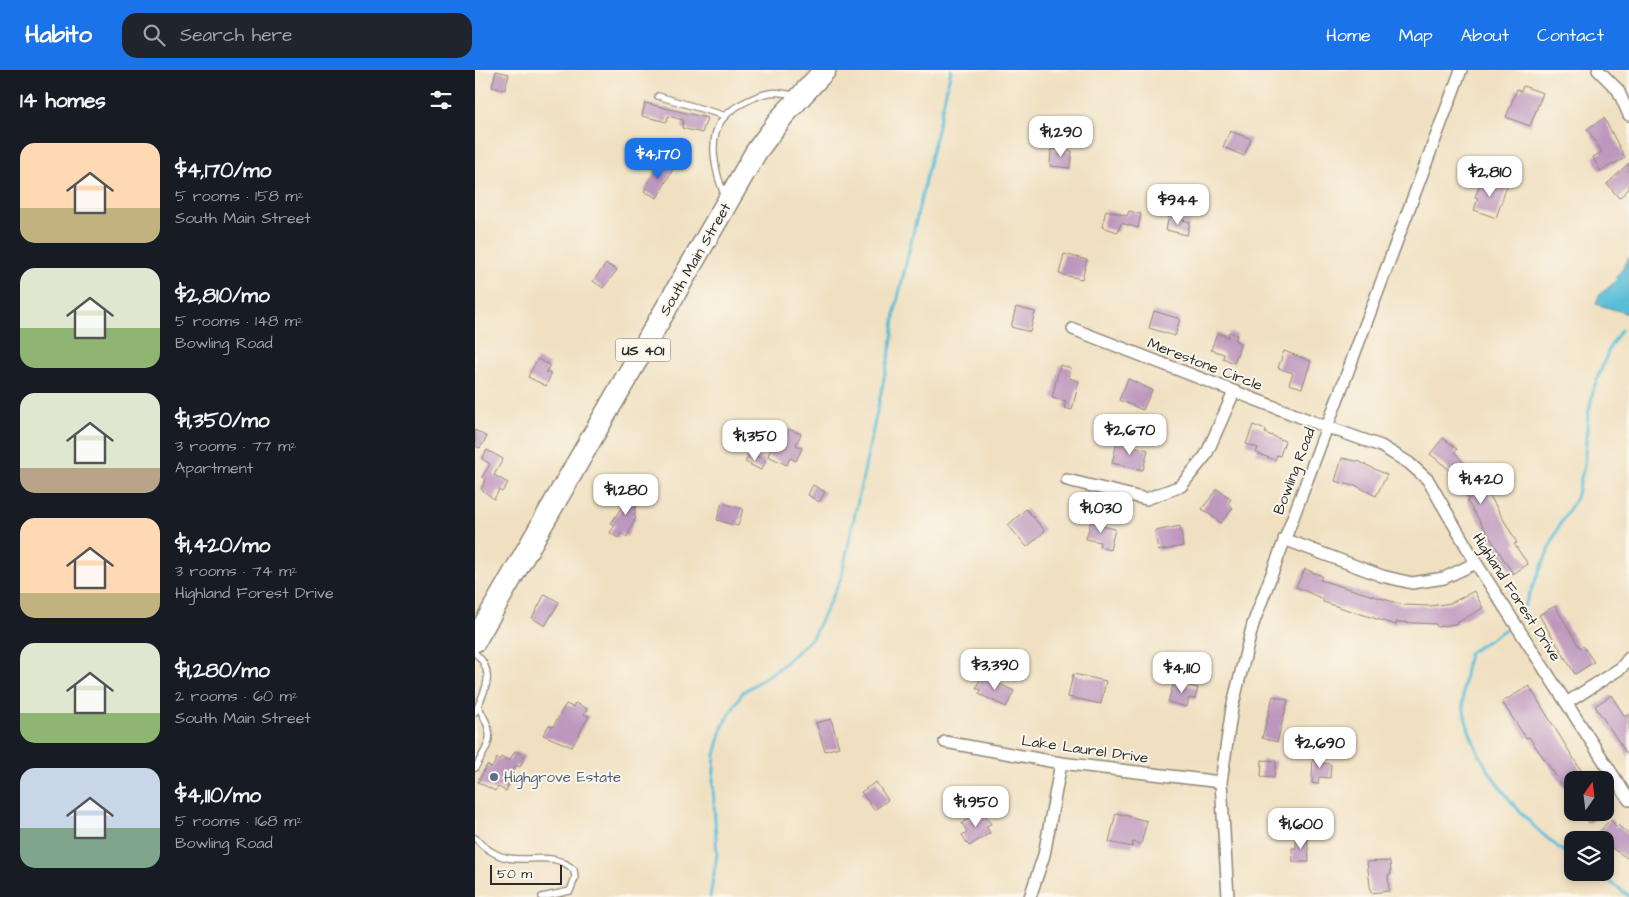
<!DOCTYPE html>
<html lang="en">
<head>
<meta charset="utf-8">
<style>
	body { margin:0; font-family:"Architects Daughter",sans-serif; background:#20242c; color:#f1f3f6; height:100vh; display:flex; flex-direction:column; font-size:19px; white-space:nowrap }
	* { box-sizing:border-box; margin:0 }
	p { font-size:16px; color:#9ea1a6 }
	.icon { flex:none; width:28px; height:28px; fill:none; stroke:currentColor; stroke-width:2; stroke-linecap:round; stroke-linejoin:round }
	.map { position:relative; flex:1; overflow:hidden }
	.panel { display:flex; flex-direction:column; background:#171b24; width:475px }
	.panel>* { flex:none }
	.needle { width:32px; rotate:14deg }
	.tools { position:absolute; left:1089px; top:701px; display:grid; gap:10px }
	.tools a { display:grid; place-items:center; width:50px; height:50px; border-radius:10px; background:#171b24; box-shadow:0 2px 8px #0003; font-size:25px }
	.scale { position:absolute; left:15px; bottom:12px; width:72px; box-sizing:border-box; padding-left:5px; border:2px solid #2b2b2b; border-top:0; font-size:14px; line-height:18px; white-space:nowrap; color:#2b2b2b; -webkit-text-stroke:4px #fbf7ec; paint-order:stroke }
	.price { position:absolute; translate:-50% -42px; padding:0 11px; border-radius:10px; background:#fff; color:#222; font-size:16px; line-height:32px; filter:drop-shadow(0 1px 2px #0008) }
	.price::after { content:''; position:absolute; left:50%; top:30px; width:15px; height:11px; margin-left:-8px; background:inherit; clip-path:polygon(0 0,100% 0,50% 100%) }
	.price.current { background:#1a73e8; color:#fff }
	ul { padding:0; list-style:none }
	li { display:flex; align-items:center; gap:15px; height:125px; padding:0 20px }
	li span { display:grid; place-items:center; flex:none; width:140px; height:100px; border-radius:15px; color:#555 }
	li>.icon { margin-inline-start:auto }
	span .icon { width:60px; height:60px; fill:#fffc; stroke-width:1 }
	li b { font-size:21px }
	h2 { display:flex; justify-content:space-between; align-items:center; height:60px; padding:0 20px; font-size:21px }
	header { display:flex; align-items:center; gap:30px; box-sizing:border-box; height:70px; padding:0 25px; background:#1a73e8; color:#fff }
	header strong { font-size:24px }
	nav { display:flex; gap:28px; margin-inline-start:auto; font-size:18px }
	.search { width:350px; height:45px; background:#20242c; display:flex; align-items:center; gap:12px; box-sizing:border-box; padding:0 18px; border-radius:15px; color:#9ea1a6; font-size:19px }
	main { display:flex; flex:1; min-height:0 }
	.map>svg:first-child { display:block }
	.water { fill:#59bed7; stroke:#427481 }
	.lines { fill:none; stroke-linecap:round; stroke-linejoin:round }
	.stream { stroke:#59bed7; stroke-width:3 }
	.building { fill:#be97be }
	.lane-casing { stroke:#8e8676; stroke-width:8 }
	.street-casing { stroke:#8e8676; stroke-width:14 }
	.highway-casing { stroke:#8e8676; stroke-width:24 }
	.lane { stroke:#fff; stroke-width:5.5 }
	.street { stroke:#fff; stroke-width:11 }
	.highway { stroke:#fff; stroke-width:21 }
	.service-dot { fill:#5c6f8a; stroke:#fbf7ec; stroke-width:2 }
	.labels { text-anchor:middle; stroke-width:4; stroke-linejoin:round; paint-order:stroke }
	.shield { fill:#fbf7ec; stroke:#696865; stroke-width:1 }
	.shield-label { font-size:14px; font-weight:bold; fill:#2b2b2b }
	.street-label { font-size:15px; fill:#2b2b2b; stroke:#fbf7ec }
	.service-label { font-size:15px; fill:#4e5e75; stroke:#fbf7ec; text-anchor:start }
</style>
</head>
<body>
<header>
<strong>Habito</strong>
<div class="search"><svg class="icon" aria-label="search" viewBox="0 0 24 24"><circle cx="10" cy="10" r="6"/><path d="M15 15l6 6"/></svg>Search here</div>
<nav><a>Home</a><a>Map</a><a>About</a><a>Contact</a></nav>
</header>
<main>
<section class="panel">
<h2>14 homes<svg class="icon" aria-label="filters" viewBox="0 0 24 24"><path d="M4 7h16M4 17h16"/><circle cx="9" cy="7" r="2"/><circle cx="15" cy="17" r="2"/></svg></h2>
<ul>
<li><span style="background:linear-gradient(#ffd9b3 65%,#c2b280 0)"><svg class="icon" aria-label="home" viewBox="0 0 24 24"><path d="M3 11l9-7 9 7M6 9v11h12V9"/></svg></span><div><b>$4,170/mo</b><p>5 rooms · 158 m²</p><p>South Main Street</p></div></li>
<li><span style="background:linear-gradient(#dfe7d0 60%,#8fb573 0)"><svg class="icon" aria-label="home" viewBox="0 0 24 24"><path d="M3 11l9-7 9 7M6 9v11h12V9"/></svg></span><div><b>$2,810/mo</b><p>5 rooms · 148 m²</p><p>Bowling Road</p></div></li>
<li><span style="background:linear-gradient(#dfe7d0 75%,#b9a48a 0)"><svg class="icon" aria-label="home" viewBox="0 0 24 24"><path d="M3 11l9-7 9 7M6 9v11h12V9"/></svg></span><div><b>$1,350/mo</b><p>3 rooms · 77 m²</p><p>Apartment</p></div></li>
<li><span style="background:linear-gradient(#ffd9b3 75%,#c2b280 0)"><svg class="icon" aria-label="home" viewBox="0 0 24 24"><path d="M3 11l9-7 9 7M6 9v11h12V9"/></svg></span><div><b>$1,420/mo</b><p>3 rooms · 74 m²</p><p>Highland Forest Drive</p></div></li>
<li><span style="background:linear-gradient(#dfe7d0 70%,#8fb573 0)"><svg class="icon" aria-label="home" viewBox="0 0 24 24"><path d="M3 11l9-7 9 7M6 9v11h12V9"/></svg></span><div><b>$1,280/mo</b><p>2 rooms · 60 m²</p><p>South Main Street</p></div></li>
<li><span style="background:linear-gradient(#c9d6e8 60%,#7fa58c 0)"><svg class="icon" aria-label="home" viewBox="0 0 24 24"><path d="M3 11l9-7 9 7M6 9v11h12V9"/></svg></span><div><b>$4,110/mo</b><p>5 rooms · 168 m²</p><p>Bowling Road</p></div></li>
</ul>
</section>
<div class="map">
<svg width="1154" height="827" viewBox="0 0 1154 827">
	<rect width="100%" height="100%" fill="#fbf7ec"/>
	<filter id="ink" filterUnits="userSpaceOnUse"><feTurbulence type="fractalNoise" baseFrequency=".02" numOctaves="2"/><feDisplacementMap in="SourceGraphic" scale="10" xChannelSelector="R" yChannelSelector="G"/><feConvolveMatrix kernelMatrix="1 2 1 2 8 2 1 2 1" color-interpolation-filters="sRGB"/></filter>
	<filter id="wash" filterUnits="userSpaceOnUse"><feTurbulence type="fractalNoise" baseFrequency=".0096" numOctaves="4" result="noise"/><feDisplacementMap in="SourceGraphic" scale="20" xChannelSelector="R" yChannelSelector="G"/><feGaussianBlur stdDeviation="1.12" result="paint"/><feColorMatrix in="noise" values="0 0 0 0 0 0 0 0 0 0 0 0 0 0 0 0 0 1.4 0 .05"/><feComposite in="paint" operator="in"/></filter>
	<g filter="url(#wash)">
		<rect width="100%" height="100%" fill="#f0e0c1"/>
		<path class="water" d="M1154,187V244L1121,234L1124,225L1139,213Z"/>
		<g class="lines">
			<path class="stream" d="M1049,537L1084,456L1101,428L1109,396L1113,345L1119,317L1135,277L1146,260
				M1031,559L994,583C991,599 987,616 988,633C994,692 1050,755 1098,788
				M1122,802L1154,826
				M235,827L242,785L238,714L240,685L248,655L268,622L303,599L337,568L366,509L416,276L420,241L476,0"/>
		</g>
		<g id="blocks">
			<path class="building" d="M21,1L34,4L30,20L17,17Z
				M1048,16L1068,23L1055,56L1031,47L1042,19L1046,21Z
				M170,33L232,48L227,63L207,58L208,50L193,46L192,52L167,46Z
				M1129,48L1150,88L1125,101L1118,87L1127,82L1112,59Z
				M755,61L776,69L769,86L748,77Z
				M576,79L597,81L595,98L575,96Z
				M185,92L198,99L182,128L169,121Z
				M1154,93V119L1144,128L1132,114Z
				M1007,108L1032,116L1021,148L999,140L1003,128L1000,127Z
				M631,140L652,146L654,141L666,144L663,158L646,153L643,162L627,157Z
				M694,146L715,152L712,165L691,160Z
				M589,184L612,190L607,209L584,204Z
				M131,194L142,200L128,218L118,211Z
				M541,237L560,242L555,262L536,257Z
				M679,241L705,249L700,266L674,258Z
				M754,262L762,265L760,271L766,273L759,293L748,288L749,284L736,280L742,263L753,267Z
				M809,281L836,291L827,318L814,314L818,303L803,298Z
				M62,289L75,295L71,302L76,304L71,316L53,307Z
				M585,295L596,298L594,308L604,311L597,340L589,338L591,331L577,328Z
				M653,309L677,320L668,340L644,330Z
				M778,355L791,360L790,363L810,371L805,386L802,385L800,390L781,383L783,378L771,374Z
				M314,359L326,364L321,375L327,378L321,391L315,388L312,395L293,386L301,367L309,370Z
				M0,360L12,367L5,378L0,376Z
				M968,368L982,379L980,382L1015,426L1042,473L1039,474L1053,494L1038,504L992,431L994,429L973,403L976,401L955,384Z
				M642,372L673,380L668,400L637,393Z
				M12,380L28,389L19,405L33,413L27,422L24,420L19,429L6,419L11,409L7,407L15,394L7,389Z
				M275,383L291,391L286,400L270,392Z
				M867,388L885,392L912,405L901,426L878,414V416L860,411Z
				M338,415L350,422L344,432L333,425Z
				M742,419L756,429L753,434L758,438L746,453L727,439Z
				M158,421L167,426L159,440L161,441L158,445L161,447L152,467L146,463L143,468L135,463L140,455L136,453Z
				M247,433L268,439L263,456L242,450Z
				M551,439L570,461L552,477L533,455Z
				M617,447L629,450L627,456L640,459L635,480L624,477L625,472L611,469Z
				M705,456L708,476L683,481L680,461Z
				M830,499L847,506L845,510L929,535L955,536L976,533L999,521L1008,538L980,554L962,557L961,554L921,552V555L848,532V529L821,517Z
				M70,524L84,532L70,556L57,548Z
				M1080,536L1105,578L1108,576L1119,592L1100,604L1064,545Z
				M598,604L631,611L626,634L593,627Z
				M507,605L539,621L531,637L504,624L506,620L501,618Z
				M699,612L723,618L720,629L714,628L712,637L693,632Z
				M1054,616L1112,710H1098V719L1092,722L1054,667L1051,668L1027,632Z
				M1136,625L1150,647L1154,644V687L1120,636Z
				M798,626L813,630L802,672L787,668Z
				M100,633L112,639L109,644L114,646L97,677L68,665L74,655L78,657L91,634L98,637Z
				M356,649L364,677L350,681L341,653Z
				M855,668L872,670L870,680L853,678Z
				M40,681L50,686L45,697L41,695L31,713L34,714L31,721L23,717L20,721L3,712L12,695L17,698L22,688L24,690L26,687L34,691Z
				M838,683L846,684L845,693L856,694L855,708L844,707L843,714L837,713Z
				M787,690L801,691L799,708L786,707Z
				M401,712L413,730L399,740L386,722Z
				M508,741L516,754L511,756L515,763L494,776L487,765L492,762L487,753Z
				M1107,742H1133L1114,753Z
				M641,743L672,751L666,774L658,772L657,777L634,772Z
				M1136,749L1141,757L1143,755L1154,765V789L1135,777L1130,770L1121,765Z
				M821,765H832L834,792H818L817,778H821Z
				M915,791L916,805H913L914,821L896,823L892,792Z"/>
		</g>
	</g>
	<g filter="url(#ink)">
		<use href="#blocks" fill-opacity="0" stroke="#8e8676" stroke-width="1"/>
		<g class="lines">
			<g class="lane-casing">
				<path id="lane" d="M183,26L251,46
					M250,126C241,106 232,69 247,50C253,41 262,36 272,31C289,22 301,20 320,26
					M0,583C21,601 11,620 0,642
					M0,698C17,669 20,666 3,636
					M0,768C8,777 21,786 33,788C57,792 79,781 99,800L100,808L95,821L67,827"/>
			</g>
			<g class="street-casing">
				<path id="street" d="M1123,0L1143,20L1154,45
					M598,259L841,353L906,376L934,393L953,410L1001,493L1154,730
					M592,410L671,429L706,416L731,385L759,322
					M809,469L907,506L937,513L969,508L1001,493
					M1093,632L1146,598L1154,588
					M470,672L586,693L746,712
					M555,827L569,785L586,693
					M753,827L746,712L757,638L778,554L986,0"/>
			</g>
			<g class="highway-casing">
				<path id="highway" d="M0,571L281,82L307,47L350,0"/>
			</g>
			<use href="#lane" class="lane"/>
			<use href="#street" class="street"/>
			<use href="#highway" class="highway"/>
		</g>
	</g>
	<circle class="service-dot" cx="19" cy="707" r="5"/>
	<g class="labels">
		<rect class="shield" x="140.5" y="268.5" width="55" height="23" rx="4"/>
		<g class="shield-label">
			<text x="168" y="285">US 401</text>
		</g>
		<g class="street-label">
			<text transform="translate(220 189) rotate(-60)" y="5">South Main Street</text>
			<text transform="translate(730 294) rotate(21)" y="5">Merestone Circle</text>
			<text transform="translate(819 401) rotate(-69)" y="5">Bowling Road</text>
			<text transform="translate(1042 527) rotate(57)" y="5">Highland Forest Drive</text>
			<text transform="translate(610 679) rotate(8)" y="5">Lake Laurel Drive</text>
		</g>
		<g class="service-label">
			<text x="29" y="712">Highgrove Estate</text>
		</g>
	</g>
</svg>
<div class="tools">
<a><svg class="needle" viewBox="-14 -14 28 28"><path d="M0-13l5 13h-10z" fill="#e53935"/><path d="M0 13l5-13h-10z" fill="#9ea1a6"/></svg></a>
<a><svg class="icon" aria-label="layers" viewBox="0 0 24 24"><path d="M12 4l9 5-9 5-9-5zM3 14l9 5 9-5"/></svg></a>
</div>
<div class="scale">50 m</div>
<b class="price" style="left:586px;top:88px">$1,290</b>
<b class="price current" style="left:183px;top:110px">$4,170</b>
<b class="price" style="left:1015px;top:128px">$2,810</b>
<b class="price" style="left:703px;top:156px">$944</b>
<b class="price" style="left:655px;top:386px">$2,670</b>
<b class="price" style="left:280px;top:392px">$1,350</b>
<b class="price" style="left:1006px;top:435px">$1,420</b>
<b class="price" style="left:151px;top:446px">$1,280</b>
<b class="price" style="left:626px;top:464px">$1,030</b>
<b class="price" style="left:520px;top:621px">$3,390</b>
<b class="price" style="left:707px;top:624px">$4,110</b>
<b class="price" style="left:845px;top:699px">$2,690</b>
<b class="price" style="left:501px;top:758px">$1,950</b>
<b class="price" style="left:826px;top:780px">$1,600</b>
</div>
</main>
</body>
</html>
